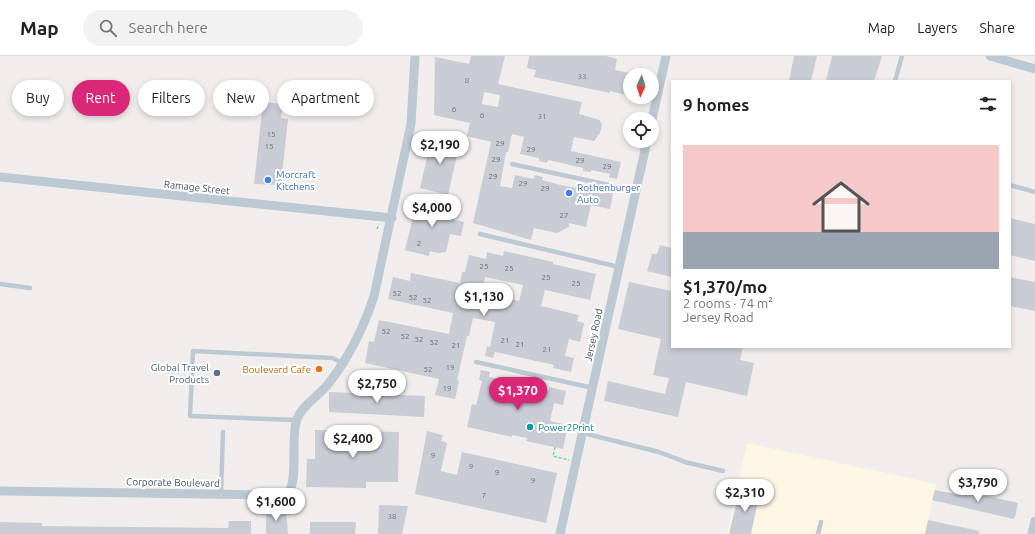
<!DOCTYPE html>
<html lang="en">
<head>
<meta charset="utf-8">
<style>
	body { margin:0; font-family:Ubuntu,sans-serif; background:#f2f2f2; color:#222; height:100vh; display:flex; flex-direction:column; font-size:15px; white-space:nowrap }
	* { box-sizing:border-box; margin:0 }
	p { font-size:13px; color:#767676 }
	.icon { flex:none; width:22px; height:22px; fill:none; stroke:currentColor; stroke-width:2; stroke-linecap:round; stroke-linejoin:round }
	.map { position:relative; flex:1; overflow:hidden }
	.panel { position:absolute; left:671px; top:24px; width:340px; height:268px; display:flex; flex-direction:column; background:#fff; border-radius:0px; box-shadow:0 2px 6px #0003 }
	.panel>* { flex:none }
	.hud { position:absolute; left:12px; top:24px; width:380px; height:36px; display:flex; gap:8px }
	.needle { width:26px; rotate:184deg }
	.controls { position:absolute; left:623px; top:12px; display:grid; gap:8px }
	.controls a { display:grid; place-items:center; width:36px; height:36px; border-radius:50%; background:#fff; box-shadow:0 2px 6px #0003; font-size:20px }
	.price { position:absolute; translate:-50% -34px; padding:0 9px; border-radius:14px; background:#fff; color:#222; font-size:13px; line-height:26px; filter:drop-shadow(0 1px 2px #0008) }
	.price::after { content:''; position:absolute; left:50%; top:24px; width:12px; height:9px; margin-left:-6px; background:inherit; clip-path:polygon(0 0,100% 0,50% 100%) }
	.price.on { background:#db2777; color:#fff }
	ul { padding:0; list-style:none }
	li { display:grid; align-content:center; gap:8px; height:212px; padding:0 12px }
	li span { display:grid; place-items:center; height:124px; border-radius:0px; color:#555 }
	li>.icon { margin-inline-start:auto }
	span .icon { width:72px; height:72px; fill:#fffc; stroke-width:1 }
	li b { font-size:17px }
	h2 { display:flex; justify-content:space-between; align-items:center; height:48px; padding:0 12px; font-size:17px }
	.chip { padding:0 14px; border-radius:18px; background:#fff; box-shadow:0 2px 6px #0003; font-size:14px; line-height:36px }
	.chip.on { background:#db2777; color:#fff }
	header { display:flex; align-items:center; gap:24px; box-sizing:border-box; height:56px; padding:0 20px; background:#fff; border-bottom:1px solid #e0e0e0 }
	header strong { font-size:19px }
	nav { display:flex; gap:22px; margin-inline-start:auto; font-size:14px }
	.search { width:280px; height:36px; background:#f2f2f2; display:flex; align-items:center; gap:10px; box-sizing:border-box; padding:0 14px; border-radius:22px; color:#767676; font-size:15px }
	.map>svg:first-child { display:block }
	.commercial { fill:#fef6e4 }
	.building { fill:#c9ccd4; fill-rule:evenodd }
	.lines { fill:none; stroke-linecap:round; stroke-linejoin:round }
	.path { stroke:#6ad6a0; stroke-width:1.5; stroke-dasharray:3 2; stroke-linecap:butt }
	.lane { stroke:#bcc9d2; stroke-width:4.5 }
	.street { stroke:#bcc9d2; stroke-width:9 }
	.shop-dot { fill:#3f7fe0; stroke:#fff; stroke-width:1.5 }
	.food-dot { fill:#e8710a; stroke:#fff; stroke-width:1.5 }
	.service-dot { fill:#5c6f8a; stroke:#fff; stroke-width:1.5 }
	.culture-dot { fill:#0f9aa8; stroke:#fff; stroke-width:1.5 }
	.labels { text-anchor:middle; stroke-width:4; stroke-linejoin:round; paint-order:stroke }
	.number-label { font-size:8px; fill:#65707b }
	.shop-label { font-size:10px; fill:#366cbe; stroke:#fff; text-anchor:start }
	.street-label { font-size:10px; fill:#44515d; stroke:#fff }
	.service-label { font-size:10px; fill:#4e5e75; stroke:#fff; text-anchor:end }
	.food-label { font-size:10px; fill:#c56008; stroke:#fff; text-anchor:end }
	.culture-label { font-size:10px; fill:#0d838f; stroke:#fff; text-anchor:start }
</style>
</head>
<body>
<header>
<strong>Map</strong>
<div class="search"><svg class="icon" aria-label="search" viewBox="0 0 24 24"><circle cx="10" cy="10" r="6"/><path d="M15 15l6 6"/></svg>Search here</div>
<nav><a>Map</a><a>Layers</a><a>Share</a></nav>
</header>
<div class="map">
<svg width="1035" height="478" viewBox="0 0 1035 478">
	<rect width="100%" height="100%" fill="#f1eded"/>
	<path class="commercial" d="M747,387L936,428L925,478H727Z"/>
	<path class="building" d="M471,0H505L498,28L582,46L579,58L600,64L602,69L600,77L594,85L574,81L571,95L621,106L617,123L609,121L610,118L591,114V116L583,115V112L548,104L547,107L539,105V102L520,98L524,81L512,78L508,96H506L500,130L512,132L515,119L534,123L535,119L543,121L542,124L560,129L578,132V129L587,131L586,134L604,138L605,135L613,137L610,153L591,149L586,171L569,167V171L557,177L534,172L531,184L473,167L491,86L467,80L470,67L434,59L435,1L469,8ZM484,36L500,39L498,51L482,48Z
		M529,0H606L617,3L615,14L630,17V40L610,35V37L534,21L536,14L527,12Z
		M794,0H817L811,25H789Z
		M832,0H882L874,25H826Z
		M263,46L283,48L281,62L288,63L281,129L254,128Z
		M432,80L460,86L448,139L420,132Z
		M417,144L457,152L454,164L464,166L461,180L450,178L446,196L439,197L430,195L429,200L405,194Z
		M1010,162L1035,168V205L1010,199Z
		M660,189L672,192V221L647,215L652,198H657Z
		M504,195L553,206V208L596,218L590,244L545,234L541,250L579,259L577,265L584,267L580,286L569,283L565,300L574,302L571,316L553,312L554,309L495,296L493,302L485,300L487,290L490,291L495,266L473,262L469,280H467L457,324L459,325L455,343L435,339L439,323L365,307L369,285L374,286L379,264L449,278L453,257L388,243L393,221L410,225L411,217L460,227L462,216H465L469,199L486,203L487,196L503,200ZM485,221L523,229L519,245L482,237Z
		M1010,221L1035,226V255L1010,250Z
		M629,226L672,235V291H743L740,304L754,307L747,340L686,326L678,361L604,345L608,325L665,338L669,322L653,319L661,283L618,273Z
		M481,314L490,316L489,321L549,334V331L566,335L563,349L554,347L550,365L568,369L563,393L526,385L527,382L512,379V381L467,371L472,348L476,349L482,325L479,324Z
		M329,336L425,340L424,361L329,356Z
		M315,374L399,376L398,426H366V432L306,431L307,403H315Z
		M427,375L443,379L441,385L447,387L441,415L457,419L462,396L557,417L546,467L415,438Z
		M747,430L754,432L752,439L759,440L751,478H729L739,436L745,437Z
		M935,434L960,439L961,434L1018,447L1015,461L1013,463L932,444Z
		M379,449L408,450L402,478H378Z
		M266,453L286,454L288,478H266Z
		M928,464L979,475V478H925Z
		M229,465H251V478H0V466L42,467V470L228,472Z
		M310,466H356L355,478H310Z"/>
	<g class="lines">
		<path class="path" d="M377,173L379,168
			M555,391L553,400L569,404"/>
		<path class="lane" d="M895,25L902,0
			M512,108L636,135
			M1010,129L1035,136
			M480,178L619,211
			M0,228L30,232
			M476,306L593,332
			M296,364L190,360L193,295L332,302L343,307
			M583,377L659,396L685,406L723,415
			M221,438L223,376
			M818,478L821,466"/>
		<path class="street" d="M990,0L1035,13
			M652,63L666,0
			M0,121L392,162
			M0,435L280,439C282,438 286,437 288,436C299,427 290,379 297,363C302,349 320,339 329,327C349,301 364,271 374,240L411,68L415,0
			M560,478L647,85
			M1032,478L1035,465"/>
	</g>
	<g class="shop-dot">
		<circle cx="268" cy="124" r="4"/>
		<circle cx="569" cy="137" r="4"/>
	</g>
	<circle class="food-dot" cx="319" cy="313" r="4"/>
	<circle class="service-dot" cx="217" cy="317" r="4"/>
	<circle class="culture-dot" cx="530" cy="371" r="4"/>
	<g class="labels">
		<g class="number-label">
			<text x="582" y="23">33</text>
			<text x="467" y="27">8</text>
			<text x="454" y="56">6</text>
			<text x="482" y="62">6</text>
			<text x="542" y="63">31</text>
			<text x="271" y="81">15</text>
			<text x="500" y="90">29</text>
			<text x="269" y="93">15</text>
			<text x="531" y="96">29</text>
			<text x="496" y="106">29</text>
			<text x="580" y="107">29</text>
			<text x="607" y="113">29</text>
			<text x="493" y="123">29</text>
			<text x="523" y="130">29</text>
			<text x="545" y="135">29</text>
			<text x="564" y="162">27</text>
			<text x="419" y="190">2</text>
			<text x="484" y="213">25</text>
			<text x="509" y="215">25</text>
			<text x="546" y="224">25</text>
			<text x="576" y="230">25</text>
			<text x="397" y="240">52</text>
			<text x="413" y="244">52</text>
			<text x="427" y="247">52</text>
			<text x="386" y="278">52</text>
			<text x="405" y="283">52</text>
			<text x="419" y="286">52</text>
			<text x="505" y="287">21</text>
			<text x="434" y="289">52</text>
			<text x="520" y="291">21</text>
			<text x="456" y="292">21</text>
			<text x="547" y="296">21</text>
			<text x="450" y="314">19</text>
			<text x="428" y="316">52</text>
			<text x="447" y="335">19</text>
			<text x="433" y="402">9</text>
			<text x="471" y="413">9</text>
			<text x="497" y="419">9</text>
			<text x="533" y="427">9</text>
			<text x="484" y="442">7</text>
			<text x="392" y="463">38</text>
		</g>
		<g class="shop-label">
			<text x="276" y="122">Morcraft<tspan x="276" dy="12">Kitchens</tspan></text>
			<text x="577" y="135">Rothenburger<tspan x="577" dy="12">Auto</tspan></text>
		</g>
		<g class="street-label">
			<text transform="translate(197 131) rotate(6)" y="4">Ramage Street</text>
			<text transform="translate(593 279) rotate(-78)" y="4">Jersey Road</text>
			<text transform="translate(173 426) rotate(1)" y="4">Corporate Boulevard</text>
		</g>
		<g class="service-label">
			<text x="209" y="315">Global Travel<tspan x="209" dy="12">Products</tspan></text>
		</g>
		<g class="food-label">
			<text x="311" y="317">Boulevard Cafe</text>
		</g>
		<g class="culture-label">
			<text x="538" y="375">Power2Print</text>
		</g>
	</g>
</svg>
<div class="controls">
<a><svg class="needle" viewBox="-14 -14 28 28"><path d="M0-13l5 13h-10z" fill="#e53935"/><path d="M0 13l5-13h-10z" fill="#767676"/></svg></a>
<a><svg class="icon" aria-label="locate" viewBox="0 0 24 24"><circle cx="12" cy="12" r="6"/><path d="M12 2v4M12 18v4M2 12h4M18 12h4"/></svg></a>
</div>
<b class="price" style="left:440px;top:109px">$2,190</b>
<b class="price" style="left:432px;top:172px">$4,000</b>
<b class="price" style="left:484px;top:261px">$1,130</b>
<b class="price" style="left:377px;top:348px">$2,750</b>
<b class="price on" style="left:518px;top:355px">$1,370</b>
<b class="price" style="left:353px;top:403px">$2,400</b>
<b class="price" style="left:978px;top:447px">$3,790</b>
<b class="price" style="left:745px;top:457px">$2,310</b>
<b class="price" style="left:276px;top:466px">$1,600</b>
<div class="hud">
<a class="chip">Buy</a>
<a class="chip on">Rent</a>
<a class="chip">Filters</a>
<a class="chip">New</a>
<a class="chip">Apartment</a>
</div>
<section class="panel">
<h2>9 homes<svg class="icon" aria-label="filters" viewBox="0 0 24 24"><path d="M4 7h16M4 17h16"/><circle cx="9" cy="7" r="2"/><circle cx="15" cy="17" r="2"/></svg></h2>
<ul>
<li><span style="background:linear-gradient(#f6c9c9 70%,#9aa5b1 0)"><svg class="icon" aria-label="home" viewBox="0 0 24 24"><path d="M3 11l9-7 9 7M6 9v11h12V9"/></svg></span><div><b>$1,370/mo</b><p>2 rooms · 74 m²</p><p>Jersey Road</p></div></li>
</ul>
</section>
</div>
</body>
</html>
